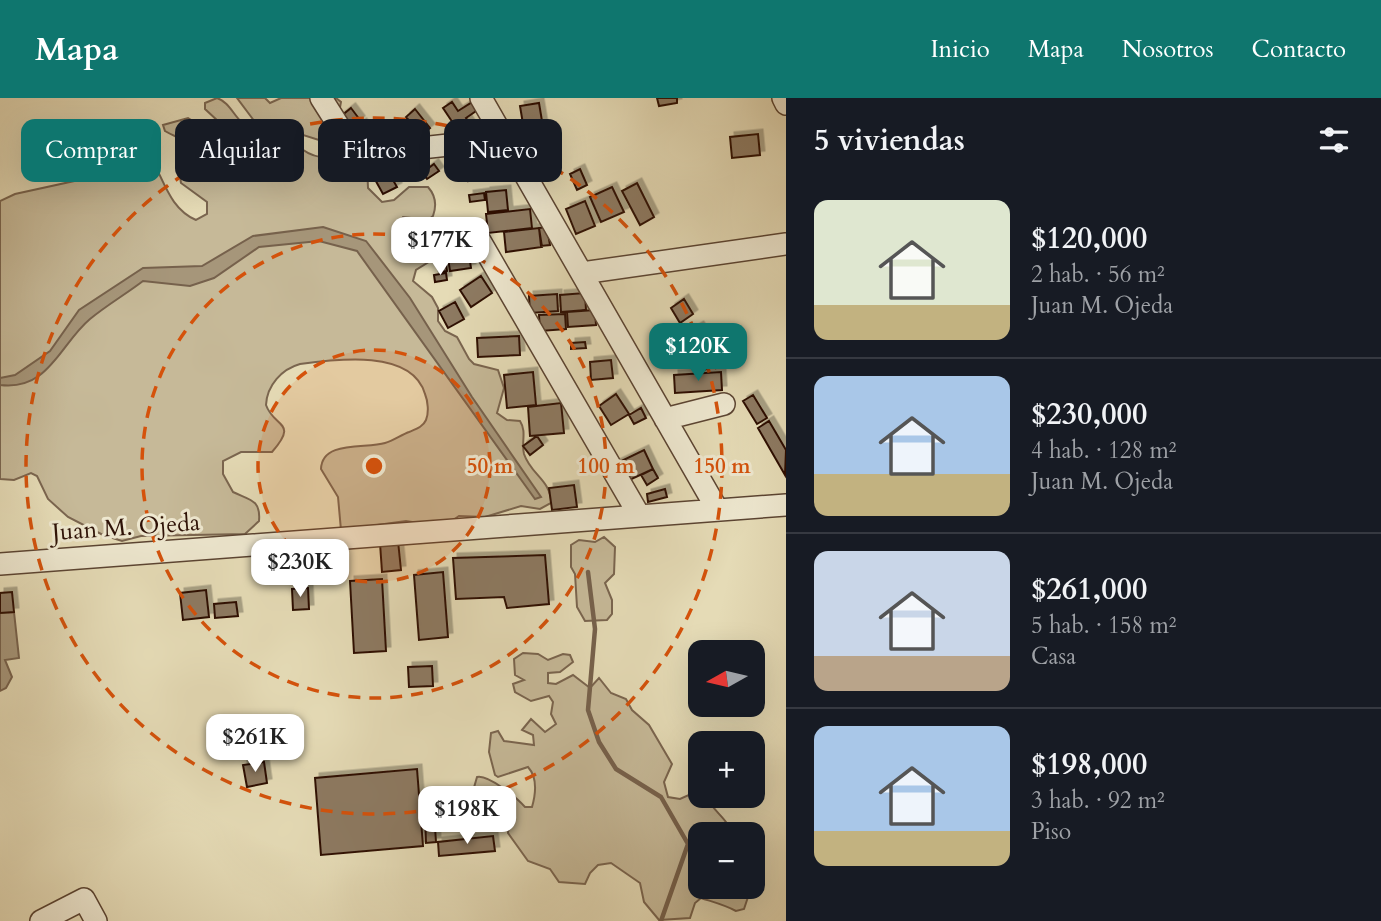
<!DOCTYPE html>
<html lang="es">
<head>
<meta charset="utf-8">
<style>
	body { margin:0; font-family:Cardo,serif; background:#20242c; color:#f1f3f6; height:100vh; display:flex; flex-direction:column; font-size:26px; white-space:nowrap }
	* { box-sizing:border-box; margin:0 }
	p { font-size:23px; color:#9ea1a6 }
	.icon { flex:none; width:38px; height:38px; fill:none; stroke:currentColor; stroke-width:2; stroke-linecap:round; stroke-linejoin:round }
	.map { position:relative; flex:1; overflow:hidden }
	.drawer { display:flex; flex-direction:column; background:#171b24; width:595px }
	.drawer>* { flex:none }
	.guide { position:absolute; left:21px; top:21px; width:660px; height:63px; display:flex; gap:14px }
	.needle { width:46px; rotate:262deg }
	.fabs { position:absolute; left:688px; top:542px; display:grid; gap:14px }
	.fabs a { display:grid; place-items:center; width:77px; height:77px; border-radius:14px; background:#171b24; box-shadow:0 7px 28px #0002; font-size:35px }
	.price { position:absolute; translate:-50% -60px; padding:0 16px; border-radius:14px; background:#fff; color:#222; font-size:23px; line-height:46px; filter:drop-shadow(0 2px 4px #0008) }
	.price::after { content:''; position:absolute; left:50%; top:42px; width:21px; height:16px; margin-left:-10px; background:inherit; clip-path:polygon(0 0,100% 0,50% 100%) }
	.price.current { background:#0f766e; color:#fff }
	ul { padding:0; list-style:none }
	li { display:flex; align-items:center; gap:21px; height:175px; padding:0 28px }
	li+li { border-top:2px solid #363941 }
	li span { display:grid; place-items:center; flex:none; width:196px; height:140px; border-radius:14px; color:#555 }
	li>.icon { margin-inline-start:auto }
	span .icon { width:84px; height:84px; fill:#fffc; stroke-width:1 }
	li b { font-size:30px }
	h2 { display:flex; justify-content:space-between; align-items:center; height:84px; padding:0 28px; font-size:30px }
	.chip { padding:0 24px; border-radius:14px; background:#171b24; box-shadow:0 7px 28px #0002; font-size:24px; line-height:63px }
	.chip.current { background:#0f766e; color:#fff }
	header { display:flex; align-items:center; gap:42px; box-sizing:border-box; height:98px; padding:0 35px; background:#0f766e; color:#fff }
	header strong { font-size:33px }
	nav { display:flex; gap:38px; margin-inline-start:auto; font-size:24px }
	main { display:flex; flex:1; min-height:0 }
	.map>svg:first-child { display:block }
	.green { fill:#c6b998; stroke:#7a654f; stroke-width:2 }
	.water { fill:#a6967a; stroke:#76614c; stroke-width:2 }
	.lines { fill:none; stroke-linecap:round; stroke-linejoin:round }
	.stream { stroke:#76614c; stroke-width:4.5 }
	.building { fill:#8d7a62; stroke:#2d1106; stroke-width:2; filter:url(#shadow) }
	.minor-casing { stroke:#5b4432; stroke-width:24 }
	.minor { stroke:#eee8d0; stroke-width:21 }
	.ring { fill:none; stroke:#d5520b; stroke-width:3.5; stroke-dasharray:12 9 }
	.labels { text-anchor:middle; stroke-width:6; stroke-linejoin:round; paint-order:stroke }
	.street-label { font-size:24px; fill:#2d1106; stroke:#eee8d0 }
	.centre { fill:#d5520b; stroke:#eee8d0; stroke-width:3.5 }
	.ring-label { font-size:21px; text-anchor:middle; font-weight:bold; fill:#d5520b; stroke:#eee8d0; stroke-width:6; stroke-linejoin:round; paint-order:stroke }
</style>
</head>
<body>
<header>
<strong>Mapa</strong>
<nav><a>Inicio</a><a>Mapa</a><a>Nosotros</a><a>Contacto</a></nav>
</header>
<main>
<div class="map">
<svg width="786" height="823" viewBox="0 0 786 823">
	<defs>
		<filter id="shadow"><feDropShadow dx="4.5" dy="-4.5" stdDeviation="0" flood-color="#0004"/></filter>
	</defs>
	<rect width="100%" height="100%" fill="#e5dbb6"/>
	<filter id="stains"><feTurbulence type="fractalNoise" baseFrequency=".00286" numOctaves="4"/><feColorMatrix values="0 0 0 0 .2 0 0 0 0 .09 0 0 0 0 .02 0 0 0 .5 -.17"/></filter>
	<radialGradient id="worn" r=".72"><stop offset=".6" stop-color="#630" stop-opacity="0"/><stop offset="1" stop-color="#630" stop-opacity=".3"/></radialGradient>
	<path class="green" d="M217,0C232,5 235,24 249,28L255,24L237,0H265L270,5L281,0H336L341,4L334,42L322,43L297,35V47C312,61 327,62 346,55L367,65L368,90L382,104L394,102L409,89H428C436,98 437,107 433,118L428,122L403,119L400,124L411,140L424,141L433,150L432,162L416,172L413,183L432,199L438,210V223L445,233L457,239L469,261L474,266L498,272L504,290L497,315L507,322L520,323C527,334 521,344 524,356C531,377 551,382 551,405L540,411L521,408L485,419L459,418L443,429L406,423L341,432L338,399L321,371C322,342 366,351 385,345C393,343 401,337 409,334C416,331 423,329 426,322C429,315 428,303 425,296C412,251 337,261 300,266C282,271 267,287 266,307C274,330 299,323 272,354H241L223,363V376L233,394C249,402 261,401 259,423L245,436L141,438L122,443L103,437L68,419L48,401L37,378L31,375L14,382L0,381V103L15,96L88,80L93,76V69L104,58L112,40L124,35C164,52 157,105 196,122L207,116V104L181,85C178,70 188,69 193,56C188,40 178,41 165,33L163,27L188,20L204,30H216L219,24L205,11V5Z
		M604,439L615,449L614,476L605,485L612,502V516L607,522L585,523L577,509L575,476L571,469V447L579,442L595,444Z
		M523,555L538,556L548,562L563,556L570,557L573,564L560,574L548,575V585L556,586L573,577L590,590L599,580L611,595L626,601L632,612L649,627L672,666L664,684L668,699L680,701L700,692V698H707C711,713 728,719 732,737H700V789H752L753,758L762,768L764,779L750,793L744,811L736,813C725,807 713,804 701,800L695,805L690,820L659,822L644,804L640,785L611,765L598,767L590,775L585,786L559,784L550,771L528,763L508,735L510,717L493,709L479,716L473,693L477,679C488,676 517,700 525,709H532C536,695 538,680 528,669L498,679L495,677L489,654L491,635L498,633L504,643L534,647L533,637L522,632L531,621L545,634L556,626L551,616L553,604L549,598L531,603L515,594L513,586L524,582L515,577L514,561Z"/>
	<path class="water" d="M323,129L366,143L410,200L472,299L541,399L535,401L357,153L319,143L259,149L214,180L190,188L143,183C126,196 107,207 90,221C60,246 49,293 0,287V280L15,277L50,253L79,212L143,170L202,168L253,138Z
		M14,514L19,560L5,562L12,579L6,590L0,593V515Z"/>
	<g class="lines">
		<path class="stream" d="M588,474L595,531L588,612L599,644L616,671L661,699L688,746L661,823"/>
	</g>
	<path class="building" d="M657,0H677V5L659,8Z
		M474,3L479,11L466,20L474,33L463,40L443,10L452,4L458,13Z
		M539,5L543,29L524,32L520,8Z
		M351,10L360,22L350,31L340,19Z
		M415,11L430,30L421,37L406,19Z
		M362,25L367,32L357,39L351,32Z
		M539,31L540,37L525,39L524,33Z
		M758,36L760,57L732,60L730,39Z
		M496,52L498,64L484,67L483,54Z
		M467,61L479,75L468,83L457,69Z
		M509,65L510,73L493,75L492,67Z
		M434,66L439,73L427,81L422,75Z
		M385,68L397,89L383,96L372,76Z
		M580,71L587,87L577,92L570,76Z
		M637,85L654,119L640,127L622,93Z
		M612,89L624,114L601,124L590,99Z
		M506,92L508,112L488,114L486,94Z
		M484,95L485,102L470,104L469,97Z
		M585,103L595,128L576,136L566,111Z
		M530,111L532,130L488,135L486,116Z
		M547,129L550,147L541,148L539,130Z
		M539,130L542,149L506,154L504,134Z
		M458,148L460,156L442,159L440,151Z
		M469,157L471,170L450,173L448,160Z
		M445,160L447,173L440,174L439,161Z
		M446,175L447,182L435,184L434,177Z
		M481,178L492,195L471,209L460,192Z
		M585,195L586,212L561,214L560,197Z
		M557,196L558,213L530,215L529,198Z
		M684,201L693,216L680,225L671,210Z
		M455,204L464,221L448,230L439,213Z
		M595,212L596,227L568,229L567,214Z
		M565,216L566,231L540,233L539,217Z
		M699,228L707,241L689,252L681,239Z
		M519,238L520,257L478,259L477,240Z
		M585,244L586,250L571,251V245Z
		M713,250L722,266L716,270L714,266L701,274L694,262Z
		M611,262L613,280L591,282L590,264Z
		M533,274L536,307L507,310L504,277Z
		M721,274L722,292L675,295L674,277Z
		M616,296L629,316L611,327L599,308Z
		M753,297L767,320L757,326L743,303Z
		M561,305L564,335L530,338L528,309Z
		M641,310L646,320L634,326L629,317Z
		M769,323L786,352L785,377L758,330Z
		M537,338L543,347L530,357L523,348Z
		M644,352L653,371L621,386L613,367Z
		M653,371L658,380L647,387L641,377Z
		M574,387L577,409L552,412L549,390Z
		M665,391L667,399L648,404L647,396Z
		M398,443L401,472L382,474L380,445Z
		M545,457L549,506L507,510L504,499L456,501L453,460Z
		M443,474L448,539L419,542L414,477Z
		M382,481L386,553L354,555L350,483Z
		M308,490L309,511L293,512L292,491Z
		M206,492L209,519L183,522L180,495Z
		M12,494L14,514L0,515V495Z
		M236,504L238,518L215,520L214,506Z
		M432,568L433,588L409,589L408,569Z
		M264,664L267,685L247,689L243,667Z
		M417,671L423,748L321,757L315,680Z
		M425,714H434L436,744L426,745Z
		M493,738L495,753L439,758L438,744Z"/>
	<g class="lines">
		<g class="minor-casing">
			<path id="minor" d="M321,0L357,57L503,41
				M481,0L717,411
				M783,0L786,6
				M476,136L639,417
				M582,175L786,146
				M665,321L724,306
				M0,466L786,407
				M41,823L84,801L96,823"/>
		</g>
		<use href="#minor" class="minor"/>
	</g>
	<circle cx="374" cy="368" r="116" fill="#d5520b" fill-opacity=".12"/>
	<g class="ring">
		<circle cx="374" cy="368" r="116"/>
		<circle cx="374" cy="368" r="232"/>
		<circle cx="374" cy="368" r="348"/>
	</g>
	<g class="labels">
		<g class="street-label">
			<text transform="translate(126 429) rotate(-4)" y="8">Juan M. Ojeda</text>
		</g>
	</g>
	<circle cx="374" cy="368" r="10" class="centre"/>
	<g class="ring-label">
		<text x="490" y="375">50 m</text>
		<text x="606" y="375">100 m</text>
		<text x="722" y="375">150 m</text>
	</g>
	<rect width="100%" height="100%" filter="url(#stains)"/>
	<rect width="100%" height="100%" fill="url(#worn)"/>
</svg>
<div class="fabs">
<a><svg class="needle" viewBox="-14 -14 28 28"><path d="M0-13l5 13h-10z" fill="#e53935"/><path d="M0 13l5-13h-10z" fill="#9ea1a6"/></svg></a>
<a>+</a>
<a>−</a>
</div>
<b class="price" style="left:440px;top:179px">$177K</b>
<b class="price current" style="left:698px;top:285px">$120K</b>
<b class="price" style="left:300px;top:501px">$230K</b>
<b class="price" style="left:255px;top:676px">$261K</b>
<b class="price" style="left:467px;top:748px">$198K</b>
<div class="guide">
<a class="chip current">Comprar</a>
<a class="chip">Alquilar</a>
<a class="chip">Filtros</a>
<a class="chip">Nuevo</a>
</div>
</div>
<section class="drawer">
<h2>5 viviendas<svg class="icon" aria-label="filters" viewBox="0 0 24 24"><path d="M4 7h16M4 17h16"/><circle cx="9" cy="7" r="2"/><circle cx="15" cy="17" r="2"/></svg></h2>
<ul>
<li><span style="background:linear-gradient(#dfe7d0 75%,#c2b280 0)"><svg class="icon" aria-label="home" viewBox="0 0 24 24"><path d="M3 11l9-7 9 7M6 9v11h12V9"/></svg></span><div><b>$120,000</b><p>2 hab. · 56 m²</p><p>Juan M. Ojeda</p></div></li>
<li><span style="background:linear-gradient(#a9c7e8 70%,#c2b280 0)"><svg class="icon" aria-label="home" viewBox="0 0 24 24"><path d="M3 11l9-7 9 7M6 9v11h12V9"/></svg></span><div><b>$230,000</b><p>4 hab. · 128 m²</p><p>Juan M. Ojeda</p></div></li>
<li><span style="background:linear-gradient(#c9d6e8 75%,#b9a48a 0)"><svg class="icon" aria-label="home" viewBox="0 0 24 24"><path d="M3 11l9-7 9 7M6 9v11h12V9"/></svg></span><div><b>$261,000</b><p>5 hab. · 158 m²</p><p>Casa</p></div></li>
<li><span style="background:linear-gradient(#a9c7e8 75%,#c2b280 0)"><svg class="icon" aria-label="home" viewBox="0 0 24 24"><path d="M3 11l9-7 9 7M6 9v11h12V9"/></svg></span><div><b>$198,000</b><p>3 hab. · 92 m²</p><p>Piso</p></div></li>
</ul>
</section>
</main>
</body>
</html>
